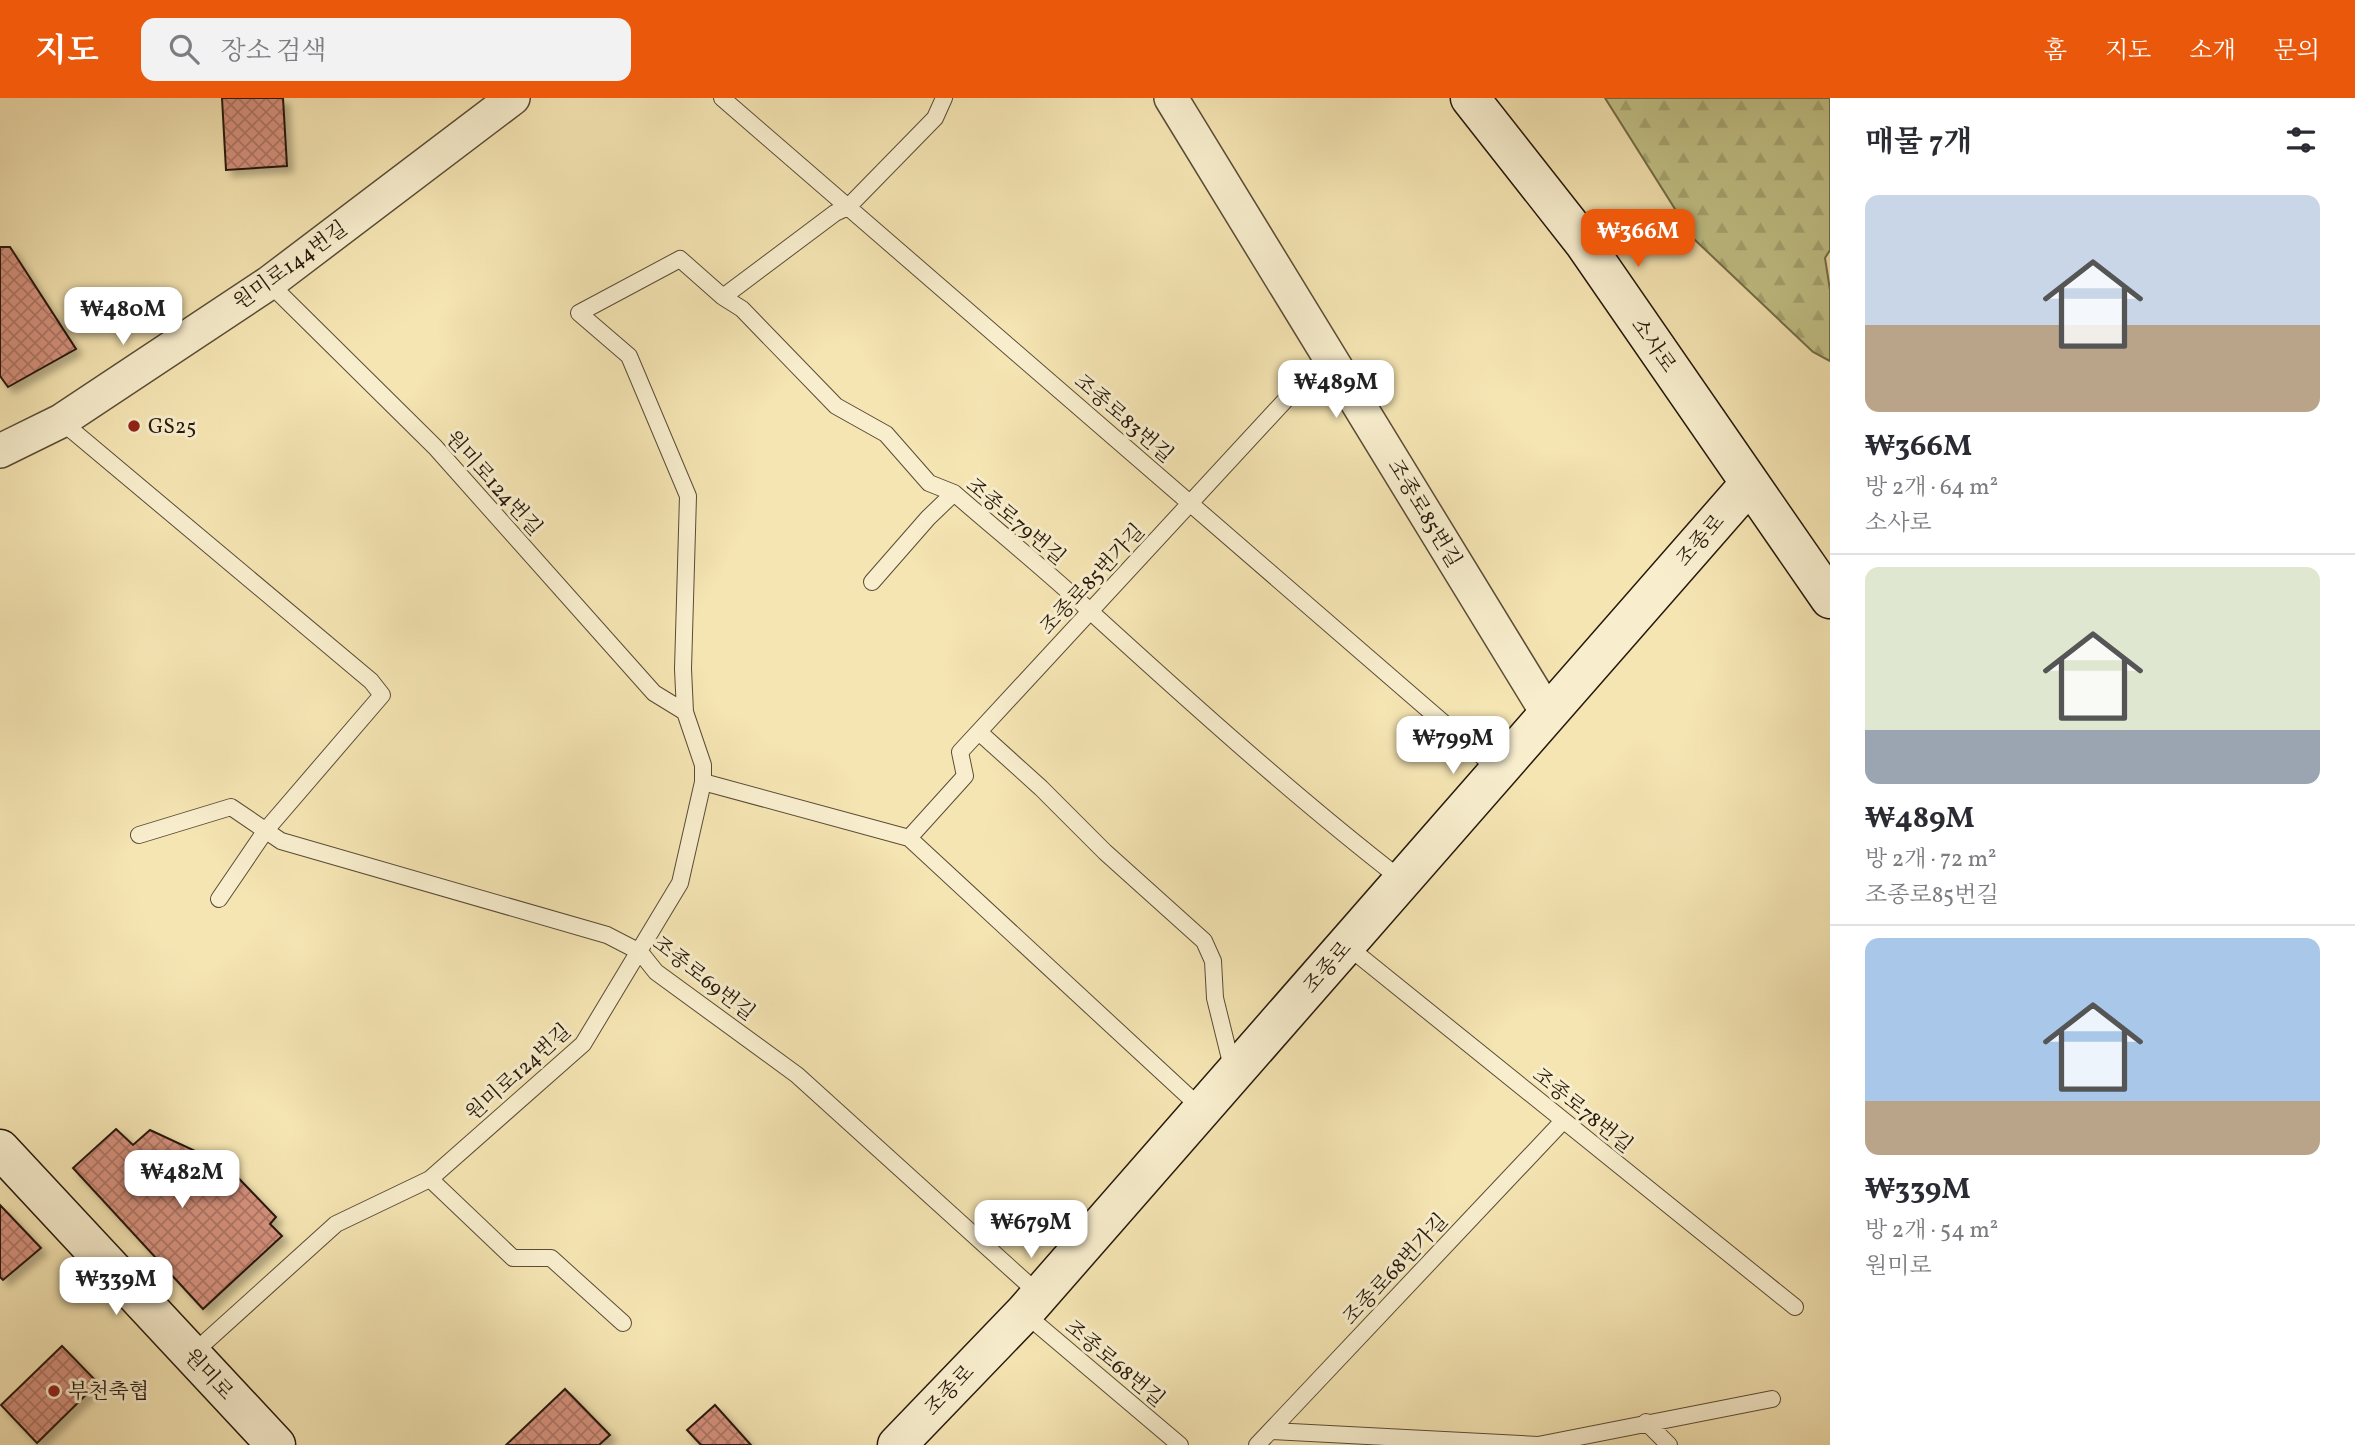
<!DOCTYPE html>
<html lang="ko">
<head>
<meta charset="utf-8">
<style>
	body { margin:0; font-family:Vollkorn,"Noto Serif KR",serif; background:#f2f2f3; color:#2b2b33; height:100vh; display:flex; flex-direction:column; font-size:26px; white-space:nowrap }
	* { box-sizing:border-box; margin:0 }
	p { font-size:23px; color:#7c7c81 }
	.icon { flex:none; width:38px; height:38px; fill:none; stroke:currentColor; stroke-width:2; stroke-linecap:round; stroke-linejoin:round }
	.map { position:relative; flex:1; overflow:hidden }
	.side { display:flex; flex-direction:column; background:#fff; width:525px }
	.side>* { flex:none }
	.price { position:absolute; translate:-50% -60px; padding:0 16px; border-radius:14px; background:#fff; color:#222; font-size:23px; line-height:46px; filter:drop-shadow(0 2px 4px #0008) }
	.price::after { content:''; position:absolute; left:50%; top:42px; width:21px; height:16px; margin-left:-10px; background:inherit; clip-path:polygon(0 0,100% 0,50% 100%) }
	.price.selected { background:#ea580c; color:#fff }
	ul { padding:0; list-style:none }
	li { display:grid; align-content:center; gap:14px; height:371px; padding:0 35px }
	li+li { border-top:2px solid #e1e1e2 }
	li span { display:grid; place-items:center; height:217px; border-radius:14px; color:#555 }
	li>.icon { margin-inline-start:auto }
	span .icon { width:126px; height:126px; fill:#fffc; stroke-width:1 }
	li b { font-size:30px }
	h2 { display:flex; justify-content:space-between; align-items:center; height:84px; padding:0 35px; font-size:30px }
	header { display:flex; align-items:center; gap:42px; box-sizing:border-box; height:98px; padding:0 35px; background:#ea580c; color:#fff }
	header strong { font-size:33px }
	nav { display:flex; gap:38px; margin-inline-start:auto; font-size:24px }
	.search { width:490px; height:63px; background:#f2f2f3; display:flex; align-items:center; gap:18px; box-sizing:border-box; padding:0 24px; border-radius:14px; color:#7c7c81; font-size:26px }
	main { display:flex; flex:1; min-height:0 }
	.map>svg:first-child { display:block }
	.forest { fill:url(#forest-firs); stroke:#746e4a; stroke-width:2 }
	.building { fill:url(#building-cross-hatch); stroke:#27190b; stroke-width:2; filter:url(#shadow) }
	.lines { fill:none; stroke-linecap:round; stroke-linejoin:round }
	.lane-casing { stroke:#5a4c35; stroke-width:18 }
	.street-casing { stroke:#5a4c35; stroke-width:36 }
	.secondary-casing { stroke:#27190b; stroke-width:41 }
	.lane { stroke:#f8eece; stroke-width:16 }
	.street { stroke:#f8eece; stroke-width:33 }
	.secondary { stroke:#f8eece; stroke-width:38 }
	.poi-dot { fill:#8f2418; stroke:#f8eece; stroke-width:2.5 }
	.labels { text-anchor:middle; stroke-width:6; stroke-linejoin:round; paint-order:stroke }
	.street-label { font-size:21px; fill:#27190b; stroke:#f8eece }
	.poi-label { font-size:21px; fill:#27190b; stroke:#f8eece; text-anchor:start }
</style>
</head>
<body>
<header>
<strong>지도</strong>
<div class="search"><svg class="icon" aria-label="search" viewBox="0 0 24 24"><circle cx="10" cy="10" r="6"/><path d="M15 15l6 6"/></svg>장소 검색</div>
<nav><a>홈</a><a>지도</a><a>소개</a><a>문의</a></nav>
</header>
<main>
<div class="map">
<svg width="1830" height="1347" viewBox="0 0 1830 1347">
	<defs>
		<pattern id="forest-firs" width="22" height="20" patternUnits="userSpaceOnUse" patternTransform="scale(1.75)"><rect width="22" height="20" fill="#c2c388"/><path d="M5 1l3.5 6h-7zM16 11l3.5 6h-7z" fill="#a7a774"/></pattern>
		<pattern id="building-cross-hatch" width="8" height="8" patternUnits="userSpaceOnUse" patternTransform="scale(1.75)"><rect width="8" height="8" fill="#d5917d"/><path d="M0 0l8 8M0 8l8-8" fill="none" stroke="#ad7665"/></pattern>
		<filter id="shadow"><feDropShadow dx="6" dy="6" stdDeviation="3.5" flood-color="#0004"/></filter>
	</defs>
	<rect width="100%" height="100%" fill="#f5e5b3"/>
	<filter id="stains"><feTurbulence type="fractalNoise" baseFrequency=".00286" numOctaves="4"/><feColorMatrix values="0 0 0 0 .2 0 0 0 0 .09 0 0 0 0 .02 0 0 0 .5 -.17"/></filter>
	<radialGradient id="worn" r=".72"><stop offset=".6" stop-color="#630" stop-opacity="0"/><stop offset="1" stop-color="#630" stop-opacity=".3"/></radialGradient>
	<path class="forest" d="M1605,0H1830V152L1825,160L1830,192V263L1813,254L1694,141Z"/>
	<path class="building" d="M222,0H283L287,68L226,72Z
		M0,149H10L76,251L8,289L0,278Z
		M116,1031L133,1047L150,1032L204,1057L217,1068L223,1064L276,1119L270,1126L282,1138L203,1211L73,1070Z
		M0,1107L41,1150L3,1182L0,1179Z
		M62,1248L98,1285L37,1345L1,1307Z
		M565,1291L610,1337L599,1347H506Z
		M715,1307L751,1347H701L687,1332Z"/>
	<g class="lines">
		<g class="lane-casing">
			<path id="lane" d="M722,0L1498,672
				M269,185L435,349L654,595L685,614
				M723,199L742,211L836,308L886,336L929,385L954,395C1000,435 1047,473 1091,514C1192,606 1294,698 1402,782
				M61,323L371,583L382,597L266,732L219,801
				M872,484L928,420L954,395
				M979,634L1041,690L1105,754L1204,843L1213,863L1215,900L1233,973
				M703,684L909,740L1202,1011
				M139,737L231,709L281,743L607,837L640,854L656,874L797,977L1040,1197
				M909,740L965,678L960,654L1328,256
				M1346,847L1795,1209
				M430,1081L513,1160H551L623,1225
				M1024,1215L1180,1347
				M191,1257L336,1126L430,1081L583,946L680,785L703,684V667L685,614L683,571L688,398L629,258L579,215L680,161L723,199L835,115L848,109L935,20L944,0
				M1646,1324L1669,1347
				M1272,1333L1538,1347L1772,1301
				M1257,1347L1563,1023"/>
		</g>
		<g class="street-casing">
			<path id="street" d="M1171,0L1548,616
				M0,353L61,323L269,185L513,0"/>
		</g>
		<g class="secondary-casing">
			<path id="secondary" d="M1470,0L1584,145L1830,501
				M0,1051L276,1347
				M897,1347L1024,1215L1750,385"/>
		</g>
		<use href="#lane" class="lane"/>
		<use href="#street" class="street"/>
		<use href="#secondary" class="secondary"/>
	</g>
	<g class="poi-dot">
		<circle cx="134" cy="328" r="7"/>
		<circle cx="54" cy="1293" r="7"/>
	</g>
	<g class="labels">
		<g class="street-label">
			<text transform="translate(290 167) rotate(-36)" y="7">원미로144번길</text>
			<text transform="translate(1654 247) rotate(55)" y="7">소사로</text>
			<text transform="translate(1124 320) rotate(41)" y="7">조종로83번길</text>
			<text transform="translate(494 385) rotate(48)" y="7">원미로124번길</text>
			<text transform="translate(1425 415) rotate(59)" y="7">조종로85번길</text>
			<text transform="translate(1016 423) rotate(40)" y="7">조종로79번길</text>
			<text transform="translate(1700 442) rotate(-49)" y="7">조종로</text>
			<text transform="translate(1092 481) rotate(-47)" y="7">조종로85번가길</text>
			<text transform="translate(1327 869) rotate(-49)" y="7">조종로</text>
			<text transform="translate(704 880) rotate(38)" y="7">조종로69번길</text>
			<text transform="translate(518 974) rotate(-42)" y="7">원미로124번길</text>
			<text transform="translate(1583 1012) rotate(39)" y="7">조종로78번길</text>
			<text transform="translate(1395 1171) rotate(-47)" y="7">조종로68번가길</text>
			<text transform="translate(1115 1265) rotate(40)" y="7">조종로68번길</text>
			<text transform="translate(209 1276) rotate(47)" y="7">원미로</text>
			<text transform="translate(949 1292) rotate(-46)" y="7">조종로</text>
		</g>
		<g class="poi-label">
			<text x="148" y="335">GS25</text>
			<text x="68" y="1300">부천축협</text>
		</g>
	</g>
	<rect width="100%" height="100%" filter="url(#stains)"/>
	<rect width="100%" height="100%" fill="url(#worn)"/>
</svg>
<b class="price selected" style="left:1638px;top:171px">₩366M</b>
<b class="price" style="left:123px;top:249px">₩480M</b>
<b class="price" style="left:1336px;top:322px">₩489M</b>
<b class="price" style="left:1453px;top:678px">₩799M</b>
<b class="price" style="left:182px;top:1112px">₩482M</b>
<b class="price" style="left:1031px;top:1162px">₩679M</b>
<b class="price" style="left:116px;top:1219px">₩339M</b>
</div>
<section class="side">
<h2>매물 7개<svg class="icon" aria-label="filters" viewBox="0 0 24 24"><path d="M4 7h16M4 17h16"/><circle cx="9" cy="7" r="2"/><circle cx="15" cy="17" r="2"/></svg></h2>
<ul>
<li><span style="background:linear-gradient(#c9d6e8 60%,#b9a48a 0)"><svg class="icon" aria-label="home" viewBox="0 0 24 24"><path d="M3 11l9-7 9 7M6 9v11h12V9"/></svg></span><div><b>₩366M</b><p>방 2개 · 64 m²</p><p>소사로</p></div></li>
<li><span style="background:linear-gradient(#dfe7d0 75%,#9aa5b1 0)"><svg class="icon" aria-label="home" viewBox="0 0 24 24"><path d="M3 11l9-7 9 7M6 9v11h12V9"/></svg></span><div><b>₩489M</b><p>방 2개 · 72 m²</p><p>조종로85번길</p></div></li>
<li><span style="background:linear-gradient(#a9c7e8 75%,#b9a48a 0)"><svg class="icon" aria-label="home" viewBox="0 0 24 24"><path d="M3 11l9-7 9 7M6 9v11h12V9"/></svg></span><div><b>₩339M</b><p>방 2개 · 54 m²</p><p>원미로</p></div></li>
</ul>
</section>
</main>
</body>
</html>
